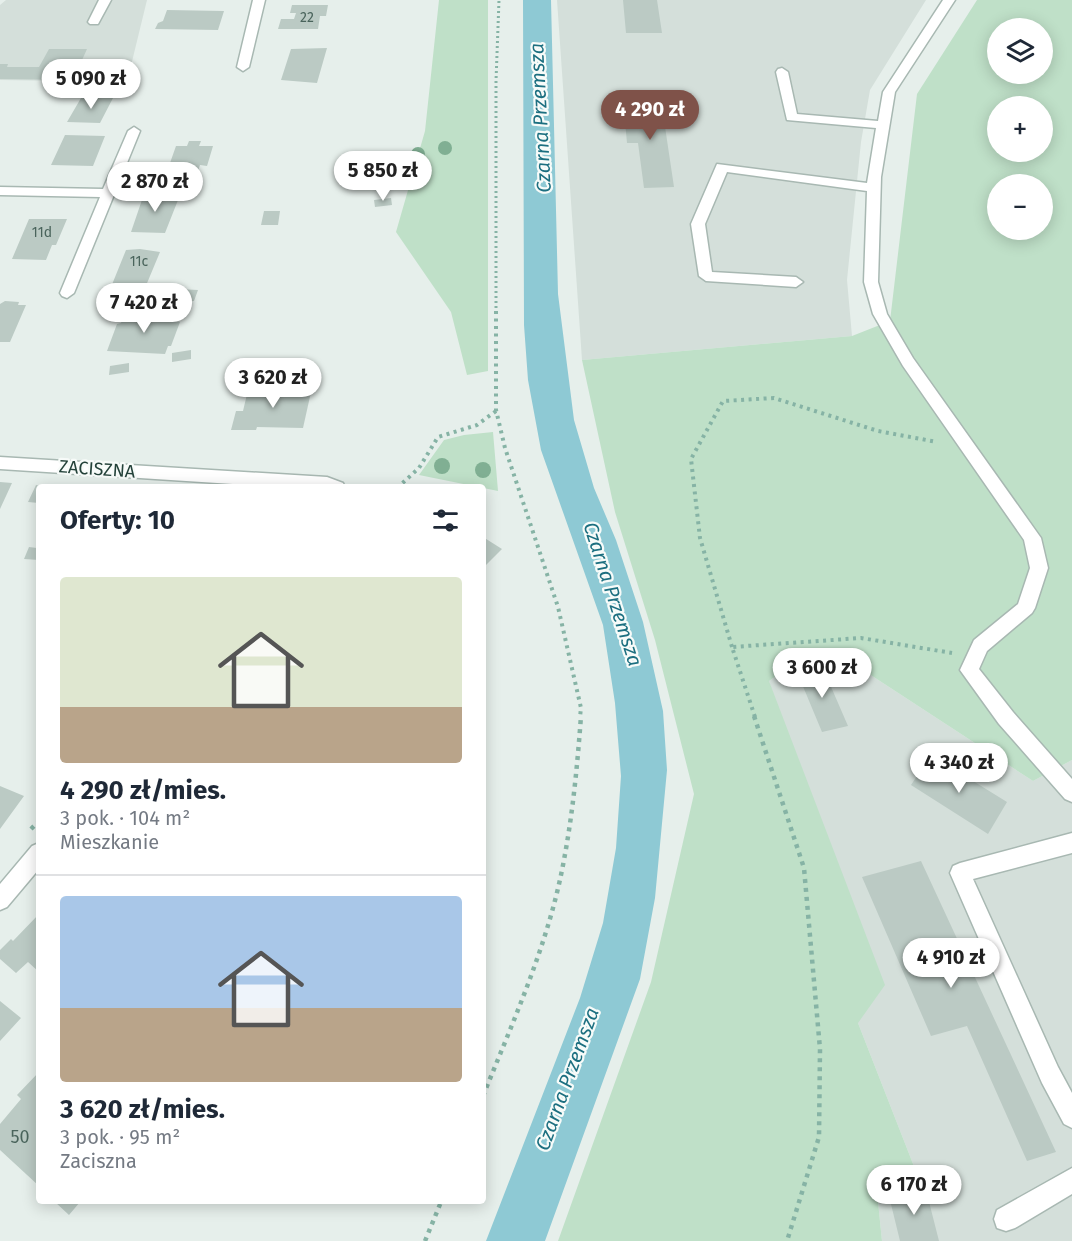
<!DOCTYPE html>
<html lang="pl">
<head>
<meta charset="utf-8">
<style>
	body { margin:0; font-family:"Fira Sans",sans-serif; background:#f2f2f3; color:#1f2937; height:100vh; display:flex; flex-direction:column; font-size:22px; white-space:nowrap }
	* { box-sizing:border-box; margin:0 }
	p { font-size:20px; color:#747a83 }
	.icon { flex:none; width:33px; height:33px; fill:none; stroke:currentColor; stroke-width:2; stroke-linecap:round; stroke-linejoin:round }
	.map { position:relative; flex:1; overflow:hidden }
	.drawer { position:absolute; left:36px; top:484px; width:450px; height:720px; display:flex; flex-direction:column; background:#fff; border-radius:6px; box-shadow:0 3px 15px #0003 }
	.drawer>* { flex:none }
	.tools { position:absolute; left:987px; top:18px; display:grid; gap:12px }
	.tools a { display:grid; place-items:center; width:66px; height:66px; border-radius:50%; background:#fff; box-shadow:0 3px 15px #0003; font-size:30px }
	.price { position:absolute; translate:-50% -51px; padding:0 14px; border-radius:21px; background:#fff; color:#222; font-size:20px; line-height:39px; filter:drop-shadow(0 2px 3px #0008) }
	.price::after { content:''; position:absolute; left:50%; top:36px; width:18px; height:14px; margin-left:-9px; background:inherit; clip-path:polygon(0 0,100% 0,50% 100%) }
	.price.current { background:#7f5249; color:#fff }
	ul { padding:0; list-style:none }
	li { display:grid; align-content:center; gap:12px; height:318px; padding:0 24px }
	li+li { border-top:2px solid #e0e1e3 }
	li span { display:grid; place-items:center; height:186px; border-radius:6px; color:#555 }
	li>.icon { margin-inline-start:auto }
	span .icon { width:108px; height:108px; fill:#fffc; stroke-width:1 }
	li b { font-size:26px }
	h2 { display:flex; justify-content:space-between; align-items:center; height:72px; padding:0 24px; font-size:26px }
	.map>svg:first-child { display:block }
	.built { fill:#d4dfda }
	.green { fill:#bfe0c8; fill-rule:evenodd }
	.water { fill:#8ec9d4 }
	.building { fill:#bbcac4 }
	.lines { fill:none; stroke-linecap:round; stroke-linejoin:round }
	.minor-casing { stroke:#a8b8b2; stroke-width:3 }
	.path-far2 { stroke:#86b3a5; stroke-width:3; stroke-dasharray:2 3; stroke-linecap:butt }
	.path-far1 { stroke:#86b3a5; stroke-width:4; stroke-dasharray:3 4.5; stroke-linecap:butt }
	.path { stroke:#86b3a5; stroke-width:4.5; stroke-dasharray:4 5; stroke-linecap:butt }
	.minor { fill:#fff; fill-rule:evenodd }
	.tree { fill:#80af93 }
	.labels { text-anchor:middle; stroke-width:4.5; stroke-linejoin:round; paint-order:stroke }
	.far-number-label { font-size:14px; fill:#4a645c }
	.street-label { font-size:18px; fill:#24423a; stroke:#f7fbf9 }
	.near-number-label { font-size:18px; fill:#4a645c }
	.water-label { font-size:20px; font-style:italic; fill:#1c6f80; stroke:#f7fbf9 }
</style>
</head>
<body>
<div class="map">
<svg width="1072" height="1241" viewBox="0 0 1072 1241">
	<rect width="100%" height="100%" fill="#e6efeb"/>
	<path class="built" d="M6,0H147L127,82L0,80V5Z
		M557,0H926L870,90L861,142L847,280L852,336L582,360Z
		M837,653L1033,781L1072,760V1241H882L877,1192L915,1169L858,1023L769,681L797,661Z"/>
	<path class="green" d="M439,0H488V371L467,375L451,312L396,232L425,131Z
		M977,0H1072V760L1033,781L837,653L797,661L769,681L885,985L858,1023L915,1169L877,1192L882,1241H558L651,982L694,794L655,640L615,512L582,360L852,336L890,321L917,94ZM998,28H1042V74H998ZM998,106H1042V152H998ZM998,184H1042V230H998Z
		M493,432L498,491L419,475L444,440L464,435Z"/>
	<path class="water" d="M523,0H551L558,294L574,420L594,488L616,540L643,622L663,711L667,770L655,898L640,979L545,1241H486L580,998L603,923L616,848L621,776L615,703L603,625L541,450L528,380L524,325Z"/>
	<path class="building" d="M623,0H657L662,33H626Z
		M292,5H328L326,16H320L318,29H278L281,19H294L296,13H290Z
		M167,10L224,11L218,30L155,29L158,23L163,21Z
		M327,48L317,83L281,80L291,49Z
		M49,49H87L73,80L0,79V64H8L7,67H39Z
		M93,95L113,98L100,123L67,122L81,98H91Z
		M623,100H661L674,187L644,188L638,143H627Z
		M65,135L105,136L93,166L51,165Z
		M189,141H201L199,146H213L207,166L200,165L196,177H163L167,163H170L176,146H187Z
		M392,182V188H374V183Z
		M144,194L180,195L165,233L131,232Z
		M391,198L392,205L375,207L374,200Z
		M264,211H280L278,225H261Z
		M29,219H67L56,245H52L46,260L12,259Z
		M140,249L160,252L145,288L111,287L126,250Z
		M156,288L198,290L194,301L151,300Z
		M5,301L19,302L18,305H26L10,342H0V304Z
		M125,313L165,314L163,321L180,322L171,346H168L165,354L107,351L117,324L121,323Z
		M191,350V359L172,362V353Z
		M129,363V372L109,375L110,366Z
		M262,387L295,388V391L311,392L303,428L257,427L256,430H231L236,411H243L248,390H261Z
		M0,482L12,483L0,509Z
		M36,485L54,488H39V503L28,502Z
		M483,537L502,549L483,568Z
		M39,542V560L24,559L29,547L37,548Z
		M822,666L848,726L822,732L797,672Z
		M931,755L1007,802L988,834L911,785Z
		M0,786L24,796L0,829Z
		M921,861L1056,1152L1027,1161L967,1026L931,1036L862,877Z
		M39,914V972L28,962L16,973L0,959V950L11,939L13,941Z
		M0,1001L21,1018L0,1041Z
		M39,1072V1186L0,1150V1124L21,1099L17,1095Z
		M925,1186L939,1241H900L889,1196Z
		M55,1202H80L69,1215Z"/>
	<g class="lines">
		<g class="minor-casing">
			<path id="minor" d="M99,0H111L98,24H90L88,22Z
				M253,0H265L249,67L243,71L237,67Z
				M943,0H955L895,92L881,177L878,282L887,314L913,358L1041,538L1048,568L1035,608L1032,613L987,651L979,669L1013,712L1072,779V802L1065,799L999,724L960,670L974,640L1018,604L1030,568L1024,540L903,366L873,314L864,282L867,191L727,172L705,224L712,272L796,277L803,282L796,287L706,281L699,276L691,224L717,164L867,183L876,128L787,120L776,72L778,69L782,68L788,72L797,114L878,121L883,92Z
				M134,127L140,131L74,293L67,298L62,296L60,293L100,197L0,195V187L103,189L128,131Z
				M0,457L327,477L343,483L345,488H297L0,469Z
				M1072,833V853L973,879L1058,1067L1072,1093V1128L1064,1124L1042,1083L950,873L953,866L960,863Z
				M39,843V869L7,907L0,910V884L32,846Z
				M1072,1168V1194L1015,1228L1006,1231L997,1228L994,1219L997,1210Z"/>
		</g>
		<path class="path-far2" d="M496,313V81L499,0"/>
		<path class="path-far1" d="M496,311V410L505,448L558,607L581,708L580,717
			M397,488L419,468L438,437L477,425L496,411
			M732,647L700,538L691,459L723,401L774,398L878,431L937,442
			M755,717L732,647L861,638L952,653"/>
		<path class="path" d="M754,716L804,868L820,1049L819,1137L787,1241
			M31,829L39,821
			M483,1096C512,1024 545,951 561,875C572,822 577,770 581,716
			M425,1241L441,1202"/>
		<use href="#minor" class="minor"/>
	</g>
	<g class="tree">
		<circle cx="445" cy="148" r="7"/>
		<circle cx="418" cy="154" r="7"/>
		<circle cx="442" cy="466" r="8"/>
		<circle cx="483" cy="470" r="8"/>
	</g>
	<g class="labels">
		<g class="far-number-label">
			<text x="307" y="22">22</text>
			<text x="42" y="237">11d</text>
			<text x="139" y="266">11c</text>
		</g>
		<g class="street-label">
			<text transform="translate(97 469) rotate(4)" y="6">ZACISZNA</text>
		</g>
		<g class="near-number-label">
			<text x="20" y="1143">50</text>
		</g>
		<g class="water-label">
			<text transform="translate(540 118) rotate(-93)" y="7">Czarna Przemsza</text>
			<text transform="translate(613 594) rotate(72)" y="7">Czarna Przemsza</text>
			<text transform="translate(567 1079) rotate(-70)" y="7">Czarna Przemsza</text>
		</g>
	</g>
</svg>
<div class="tools">
<a><svg class="icon" aria-label="layers" viewBox="0 0 24 24"><path d="M12 4l9 5-9 5-9-5zM3 14l9 5 9-5"/></svg></a>
<a>+</a>
<a>−</a>
</div>
<b class="price" style="left:91px;top:110px">5 090 zł</b>
<b class="price current" style="left:650px;top:141px">4 290 zł</b>
<b class="price" style="left:383px;top:202px">5 850 zł</b>
<b class="price" style="left:155px;top:213px">2 870 zł</b>
<b class="price" style="left:144px;top:334px">7 420 zł</b>
<b class="price" style="left:273px;top:409px">3 620 zł</b>
<b class="price" style="left:822px;top:699px">3 600 zł</b>
<b class="price" style="left:959px;top:794px">4 340 zł</b>
<b class="price" style="left:951px;top:989px">4 910 zł</b>
<b class="price" style="left:914px;top:1216px">6 170 zł</b>
<section class="drawer">
<h2>Oferty: 10<svg class="icon" aria-label="filters" viewBox="0 0 24 24"><path d="M4 7h16M4 17h16"/><circle cx="9" cy="7" r="2"/><circle cx="15" cy="17" r="2"/></svg></h2>
<ul>
<li><span style="background:linear-gradient(#dfe7d0 70%,#b9a48a 0)"><svg class="icon" aria-label="home" viewBox="0 0 24 24"><path d="M3 11l9-7 9 7M6 9v11h12V9"/></svg></span><div><b>4 290 zł/mies.</b><p>3 pok. · 104 m²</p><p>Mieszkanie</p></div></li>
<li><span style="background:linear-gradient(#a9c7e8 60%,#b9a48a 0)"><svg class="icon" aria-label="home" viewBox="0 0 24 24"><path d="M3 11l9-7 9 7M6 9v11h12V9"/></svg></span><div><b>3 620 zł/mies.</b><p>3 pok. · 95 m²</p><p>Zaciszna</p></div></li>
</ul>
</section>
</div>
</body>
</html>
